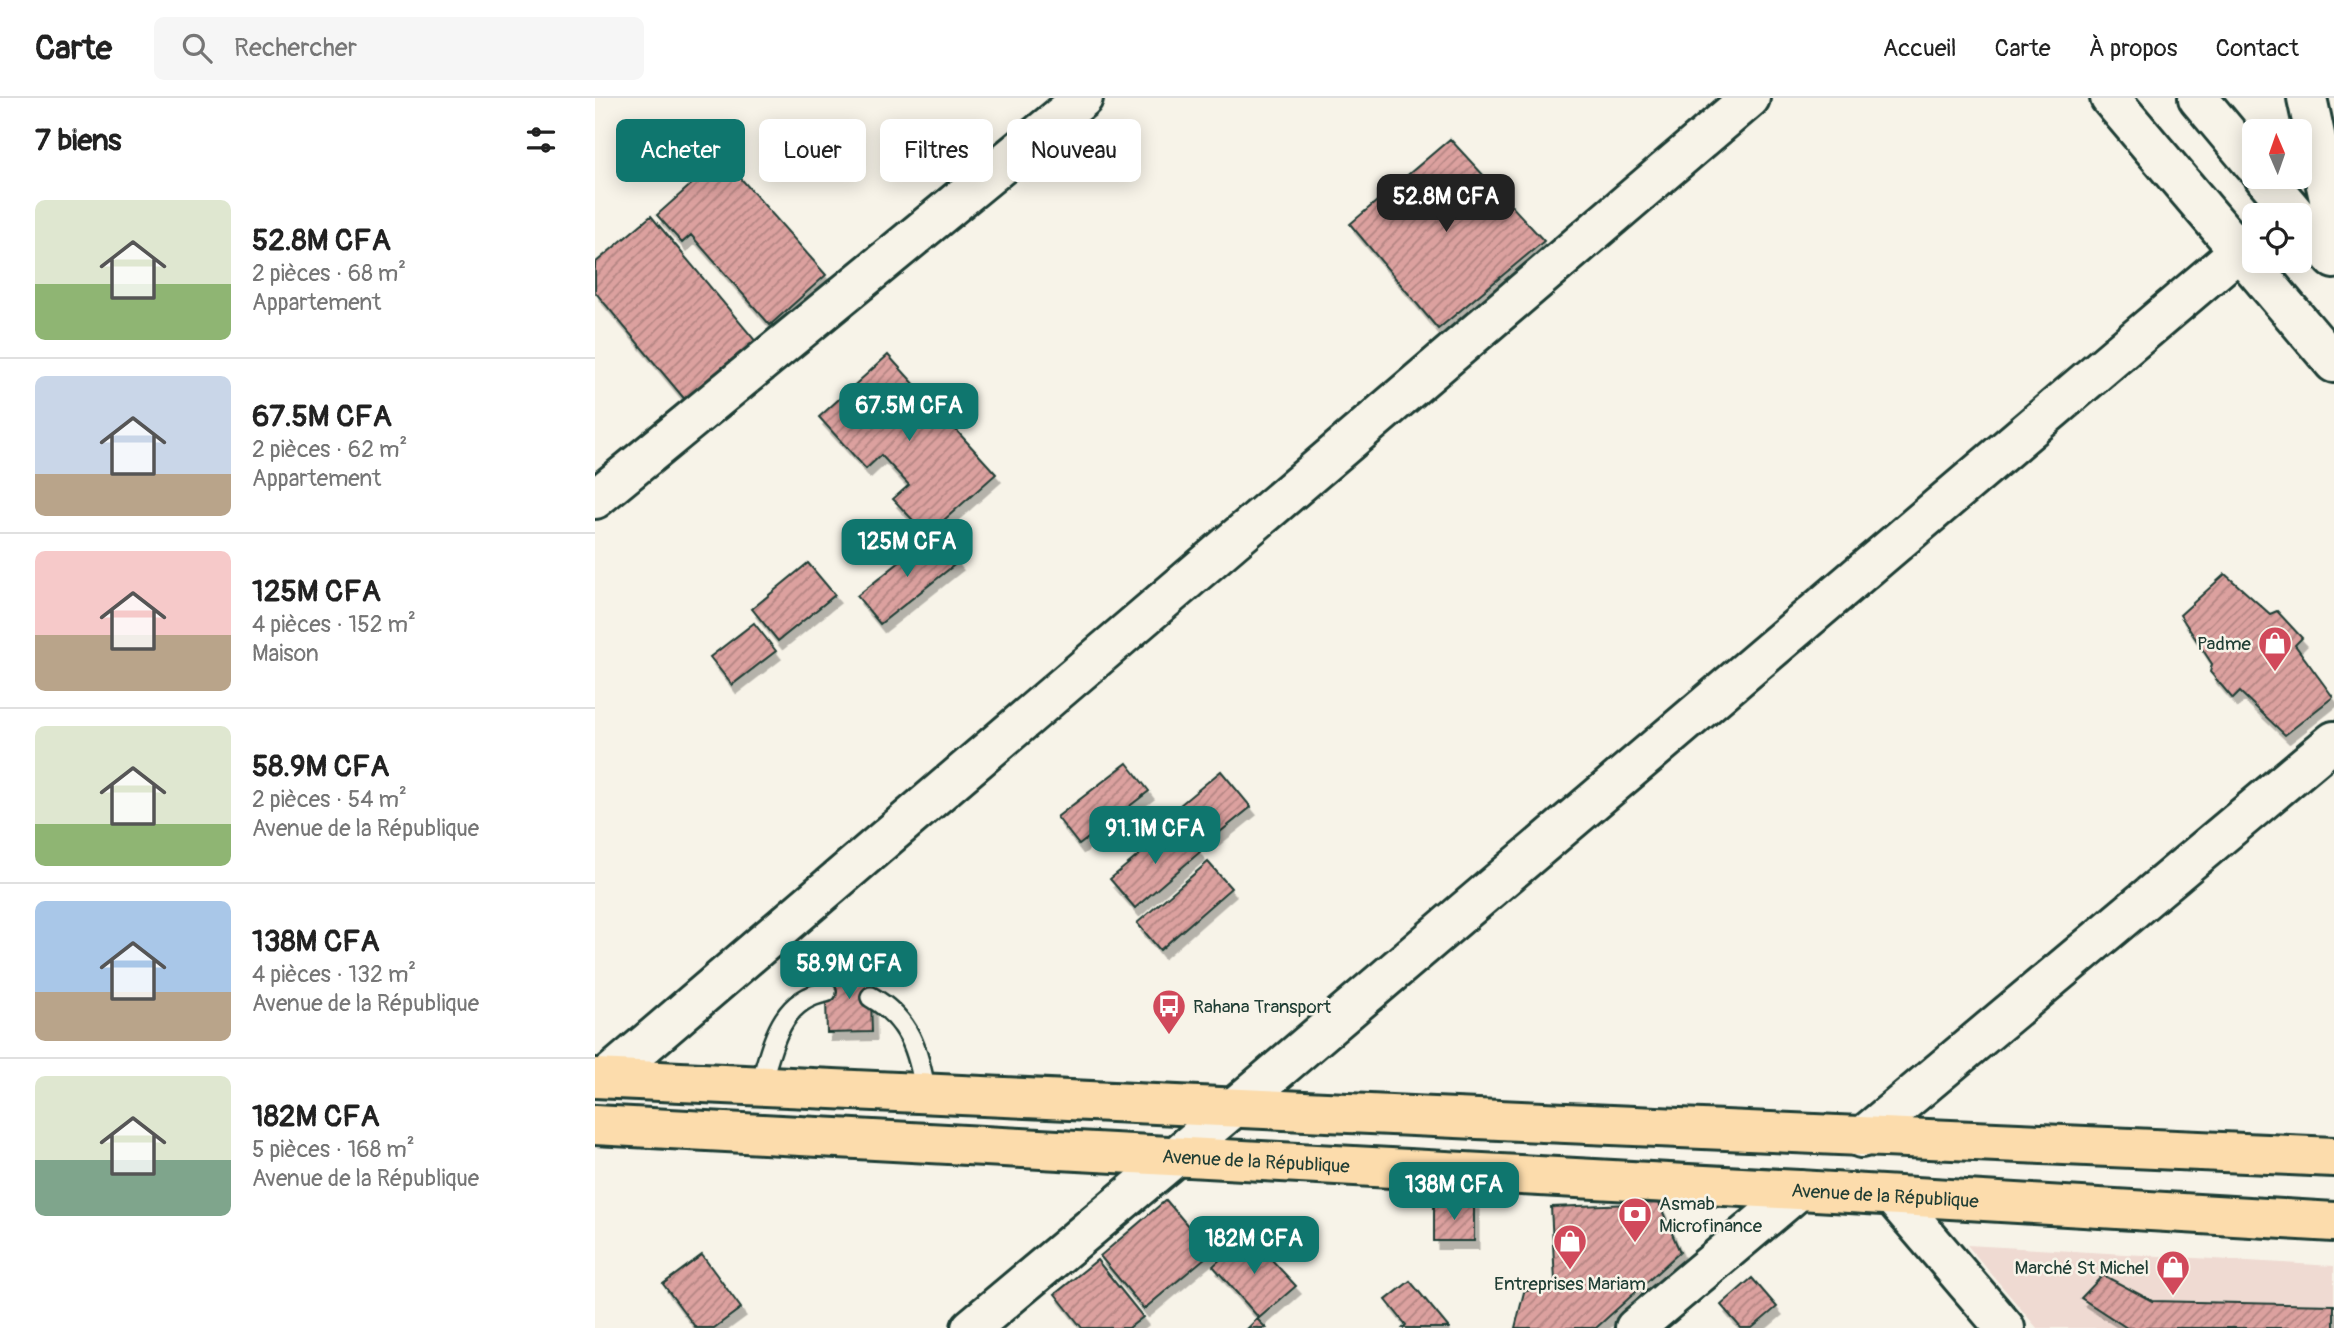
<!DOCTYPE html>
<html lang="fr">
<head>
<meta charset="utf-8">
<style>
	body { margin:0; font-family:Pangolin,sans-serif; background:#f6f6f6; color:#222; height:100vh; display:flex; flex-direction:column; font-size:26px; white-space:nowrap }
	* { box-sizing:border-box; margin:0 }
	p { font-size:23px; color:#767676 }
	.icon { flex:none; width:38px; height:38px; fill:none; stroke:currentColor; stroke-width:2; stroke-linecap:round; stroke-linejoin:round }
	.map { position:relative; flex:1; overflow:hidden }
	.drawer { display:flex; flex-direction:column; background:#fff; width:595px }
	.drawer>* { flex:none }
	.guide { position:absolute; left:21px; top:21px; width:665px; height:63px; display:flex; gap:14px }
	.needle { width:46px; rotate:358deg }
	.fabs { position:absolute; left:1647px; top:21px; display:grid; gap:14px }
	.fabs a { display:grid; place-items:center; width:70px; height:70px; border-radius:10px; background:#fff; box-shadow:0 4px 18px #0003; font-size:35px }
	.price { position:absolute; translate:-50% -60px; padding:0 16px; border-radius:14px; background:#0f766e; color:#fff; font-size:23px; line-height:46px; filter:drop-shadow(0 2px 4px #0008) }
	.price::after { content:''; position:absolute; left:50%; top:42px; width:21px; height:16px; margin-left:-10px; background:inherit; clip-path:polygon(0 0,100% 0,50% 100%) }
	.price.active { background:#222; color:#fff }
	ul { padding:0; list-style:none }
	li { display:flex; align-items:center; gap:21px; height:175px; padding:0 35px }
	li+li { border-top:2px solid #e0e0e0 }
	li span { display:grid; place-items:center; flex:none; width:196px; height:140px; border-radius:10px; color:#555 }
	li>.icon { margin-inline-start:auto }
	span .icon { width:84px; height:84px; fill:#fffc; stroke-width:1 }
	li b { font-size:30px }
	h2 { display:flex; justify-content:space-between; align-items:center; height:84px; padding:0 35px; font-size:30px }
	.tag { padding:0 24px; border-radius:10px; background:#fff; box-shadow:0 4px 18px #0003; font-size:24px; line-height:63px }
	.tag.active { background:#0f766e; color:#fff }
	header { display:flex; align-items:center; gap:42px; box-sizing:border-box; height:98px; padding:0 35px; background:#fff; border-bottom:2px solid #e0e0e0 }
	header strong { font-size:33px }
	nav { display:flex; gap:38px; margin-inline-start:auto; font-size:24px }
	.search { width:490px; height:63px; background:#f6f6f6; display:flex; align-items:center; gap:18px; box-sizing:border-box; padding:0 24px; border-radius:10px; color:#767676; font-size:26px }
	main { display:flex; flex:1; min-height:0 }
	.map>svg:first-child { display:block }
	.built { fill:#efdad2 }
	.building { fill:url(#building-hatch); stroke:#1f3d34; stroke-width:2; filter:url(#shadow) }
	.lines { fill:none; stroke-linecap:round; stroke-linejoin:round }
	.lane-casing { stroke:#1f3d34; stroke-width:24 }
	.street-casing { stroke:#1f3d34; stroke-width:44 }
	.secondary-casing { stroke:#1f3d34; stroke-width:44 }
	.primary-casing { stroke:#1f3d34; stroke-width:44 }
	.lane { stroke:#f7f3e8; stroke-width:19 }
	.street { stroke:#f7f3e8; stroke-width:38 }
	.secondary { stroke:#f7f3e8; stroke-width:38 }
	.primary { stroke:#fcdcac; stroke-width:38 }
	.labels { text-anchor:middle; stroke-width:5; stroke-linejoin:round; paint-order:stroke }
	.poi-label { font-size:19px; fill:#1f3d34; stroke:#f7f3e8; text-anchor:end }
	.street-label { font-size:19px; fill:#1f3d34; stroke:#f7f3e8 }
</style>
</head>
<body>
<header>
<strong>Carte</strong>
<div class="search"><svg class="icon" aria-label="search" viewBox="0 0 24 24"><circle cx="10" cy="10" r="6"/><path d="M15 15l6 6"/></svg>Rechercher</div>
<nav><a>Accueil</a><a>Carte</a><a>À propos</a><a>Contact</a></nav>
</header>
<main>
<section class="drawer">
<h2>7 biens<svg class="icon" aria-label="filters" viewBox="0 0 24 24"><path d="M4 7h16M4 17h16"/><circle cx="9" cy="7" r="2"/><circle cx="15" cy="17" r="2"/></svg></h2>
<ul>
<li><span style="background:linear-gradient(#dfe7d0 60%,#8fb573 0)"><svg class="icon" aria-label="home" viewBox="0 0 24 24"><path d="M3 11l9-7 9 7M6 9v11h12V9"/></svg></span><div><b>52.8M CFA</b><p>2 pièces · 68 m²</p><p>Appartement</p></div></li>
<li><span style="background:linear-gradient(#c9d6e8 70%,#b9a48a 0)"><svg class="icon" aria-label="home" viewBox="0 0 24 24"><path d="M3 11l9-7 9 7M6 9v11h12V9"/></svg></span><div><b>67.5M CFA</b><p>2 pièces · 62 m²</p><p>Appartement</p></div></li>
<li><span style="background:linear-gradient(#f6c9c9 60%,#b9a48a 0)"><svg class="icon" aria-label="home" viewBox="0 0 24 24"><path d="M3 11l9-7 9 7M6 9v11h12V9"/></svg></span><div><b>125M CFA</b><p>4 pièces · 152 m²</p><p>Maison</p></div></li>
<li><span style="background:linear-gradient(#dfe7d0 70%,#8fb573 0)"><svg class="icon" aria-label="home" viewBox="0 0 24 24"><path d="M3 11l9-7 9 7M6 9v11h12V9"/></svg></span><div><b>58.9M CFA</b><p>2 pièces · 54 m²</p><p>Avenue de la République</p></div></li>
<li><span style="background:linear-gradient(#a9c7e8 65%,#b9a48a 0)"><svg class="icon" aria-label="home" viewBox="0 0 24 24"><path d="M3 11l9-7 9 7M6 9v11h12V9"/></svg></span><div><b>138M CFA</b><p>4 pièces · 132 m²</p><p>Avenue de la République</p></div></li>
<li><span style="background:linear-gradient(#dfe7d0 60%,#7fa58c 0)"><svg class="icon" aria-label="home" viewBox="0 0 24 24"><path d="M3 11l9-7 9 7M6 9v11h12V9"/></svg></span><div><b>182M CFA</b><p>5 pièces · 168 m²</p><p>Avenue de la République</p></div></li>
</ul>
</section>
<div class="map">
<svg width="1739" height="1230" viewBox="0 0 1739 1230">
	<defs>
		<pattern id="building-hatch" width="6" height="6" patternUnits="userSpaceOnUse" patternTransform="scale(1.75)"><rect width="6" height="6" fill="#dca19f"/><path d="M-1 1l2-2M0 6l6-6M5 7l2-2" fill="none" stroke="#b28482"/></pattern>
		<filter id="shadow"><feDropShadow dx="4.5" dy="8" stdDeviation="0" flood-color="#0004"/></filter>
	</defs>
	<rect width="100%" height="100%" fill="#f7f3e8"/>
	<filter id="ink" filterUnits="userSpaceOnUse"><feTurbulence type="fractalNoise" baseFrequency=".0143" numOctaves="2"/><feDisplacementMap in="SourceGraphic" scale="14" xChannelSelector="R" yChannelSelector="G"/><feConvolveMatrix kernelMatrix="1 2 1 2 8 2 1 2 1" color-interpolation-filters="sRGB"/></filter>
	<g filter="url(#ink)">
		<path class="built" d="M1372,1147L1739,1168V1230H1442Z"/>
		<path class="building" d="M855,41L949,143L843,231L755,126Z
			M127,59L231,177L175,227L96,137L87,145L62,117Z
			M56,118L163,246L92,304L0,194V165Z
			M293,257L401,376L332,437L298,401L314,387L286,357L271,371L224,319Z
			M340,436L363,464L285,526L262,498Z
			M213,465L240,497L183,543L157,511Z
			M1630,476L1675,516L1682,513L1707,540L1700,547L1738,599L1690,637L1645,594L1638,601L1615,574L1617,566L1585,517Z
			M159,525L181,553L137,587L115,559Z
			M532,665L554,693L484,747L462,719Z
			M626,673L656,709L615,742L585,707Z
			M581,726L605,754L540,810L515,781Z
			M613,764L636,790L565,852L542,825Z
			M275,870L277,934L232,935L230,871Z
			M571,1102L616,1155L549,1211L505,1158Z
			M839,1104H879V1143H839Z
			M1064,1105L1085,1154L1001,1230H920L929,1194L960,1183L956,1109Z
			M653,1136L701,1188L664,1220L618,1168Z
			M107,1157L146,1210L119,1230H101L68,1186Z
			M502,1162L548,1219L534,1230H487L460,1196Z
			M1508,1177L1557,1203L1739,1207V1230H1532L1486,1200Z
			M1157,1180L1182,1209L1157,1230H1146L1126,1207Z
			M815,1183L854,1230H808L811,1227L791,1202Z
			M662,1221L671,1230H653Z"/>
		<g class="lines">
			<g class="lane-casing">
				<path id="lane" d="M276,899C316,922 322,952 331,994
					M165,987C178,948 184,902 231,894"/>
			</g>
			<g class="street-casing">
				<path id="street" d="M0,401L488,0
					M11,980L1155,0
					M1266,1040L1739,643
					M1299,1100L1410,1230
					M376,1230L642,1007L1659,140
					M1040,1230L1204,1092"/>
			</g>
			<g class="secondary-casing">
				<path id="secondary" d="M1515,0L1739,265
					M1603,0L1659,67
					M1712,0L1739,124
					M1669,79L1701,117
					M1704,121L1739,161"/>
			</g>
			<g class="primary-casing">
				<g id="primary">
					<path d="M0,980C580,1005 1159,1036 1739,1059"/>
					<path id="s1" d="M0,1027L1204,1092L1739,1124"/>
				</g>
			</g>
			<use href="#lane" class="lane"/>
			<use href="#street" class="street"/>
			<use href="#secondary" class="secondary"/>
			<use href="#primary" class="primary"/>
		</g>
	</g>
	<defs>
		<g id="shop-pin" transform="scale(1.75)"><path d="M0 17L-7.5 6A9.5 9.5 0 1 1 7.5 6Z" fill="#d1495b" stroke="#f7f3e8"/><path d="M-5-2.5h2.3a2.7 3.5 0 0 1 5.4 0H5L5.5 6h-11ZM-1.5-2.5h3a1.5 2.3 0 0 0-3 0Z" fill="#fff"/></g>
		<g id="bus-pin" transform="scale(1.75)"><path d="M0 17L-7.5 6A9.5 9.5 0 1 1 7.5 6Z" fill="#d1495b" stroke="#f7f3e8"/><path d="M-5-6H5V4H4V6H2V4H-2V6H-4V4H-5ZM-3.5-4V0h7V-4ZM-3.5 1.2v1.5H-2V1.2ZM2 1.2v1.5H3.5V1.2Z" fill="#fff"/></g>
		<g id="bank-pin" transform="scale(1.75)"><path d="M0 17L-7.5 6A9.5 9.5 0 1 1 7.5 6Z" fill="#d1495b" stroke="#f7f3e8"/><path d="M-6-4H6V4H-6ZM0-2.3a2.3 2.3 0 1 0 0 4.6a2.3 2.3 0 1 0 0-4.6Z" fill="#fff"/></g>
	</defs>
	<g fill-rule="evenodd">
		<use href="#shop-pin" x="1680" y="545"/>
		<use href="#bus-pin" x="574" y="908"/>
		<use href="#bank-pin" x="1040" y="1116"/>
		<use href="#shop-pin" x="975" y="1143"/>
		<use href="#shop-pin" x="1578" y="1169"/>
	</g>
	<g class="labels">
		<g class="poi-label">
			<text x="1656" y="552">Padme</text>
			<text x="598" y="915" text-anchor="start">Rahana Transport</text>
			<text x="1064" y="1112" text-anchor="start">Asmab<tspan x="1064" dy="22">Microfinance</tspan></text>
			<text x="1554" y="1176">Marché St Michel</text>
			<text x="975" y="1192" text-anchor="middle">Entreprises Mariam</text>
		</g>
		<g class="street-label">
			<text dy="7" stroke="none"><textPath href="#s1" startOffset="662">Avenue de la République</textPath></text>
			<text dy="7" stroke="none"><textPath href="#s1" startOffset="1292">Avenue de la République</textPath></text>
		</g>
	</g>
</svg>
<div class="fabs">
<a><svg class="needle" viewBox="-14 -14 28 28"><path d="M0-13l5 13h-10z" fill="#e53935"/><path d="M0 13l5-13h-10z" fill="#767676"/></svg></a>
<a><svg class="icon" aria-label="locate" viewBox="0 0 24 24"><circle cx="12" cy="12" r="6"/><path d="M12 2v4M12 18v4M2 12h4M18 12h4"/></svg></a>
</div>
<b class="price active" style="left:851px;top:136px">52.8M CFA</b>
<b class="price" style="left:314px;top:345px">67.5M CFA</b>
<b class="price" style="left:312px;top:481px">125M CFA</b>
<b class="price" style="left:560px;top:768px">91.1M CFA</b>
<b class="price" style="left:254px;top:903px">58.9M CFA</b>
<b class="price" style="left:859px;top:1124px">138M CFA</b>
<b class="price" style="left:659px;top:1178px">182M CFA</b>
<div class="guide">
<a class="tag active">Acheter</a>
<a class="tag">Louer</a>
<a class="tag">Filtres</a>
<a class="tag">Nouveau</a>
</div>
</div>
</main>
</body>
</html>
